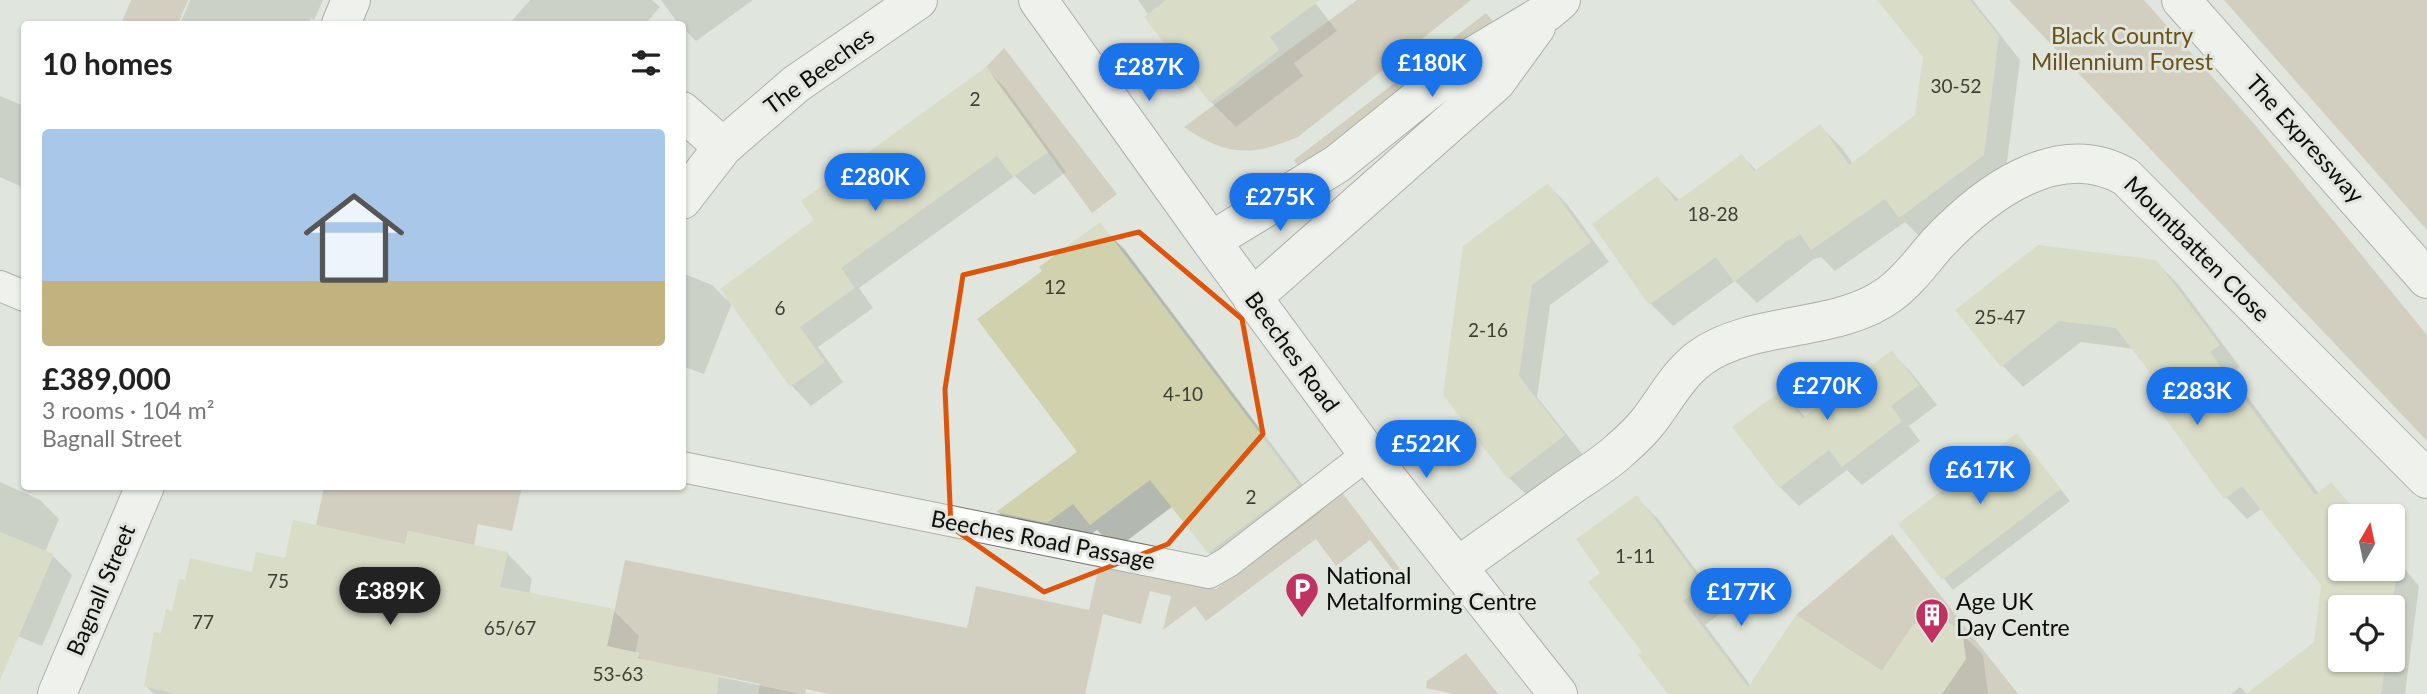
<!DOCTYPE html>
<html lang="en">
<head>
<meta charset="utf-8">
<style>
	body { margin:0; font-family:Lato,sans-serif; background:#f6f6f6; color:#222; height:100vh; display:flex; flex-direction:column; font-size:26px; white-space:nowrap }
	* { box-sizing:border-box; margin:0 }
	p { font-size:23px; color:#767676 }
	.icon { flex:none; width:38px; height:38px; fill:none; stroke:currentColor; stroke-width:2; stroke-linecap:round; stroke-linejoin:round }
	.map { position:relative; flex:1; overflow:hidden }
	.sheet { position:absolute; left:21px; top:21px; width:665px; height:469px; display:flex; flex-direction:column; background:#fff; border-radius:7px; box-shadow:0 2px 5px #0004 }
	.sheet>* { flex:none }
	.needle { width:46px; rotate:9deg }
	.tools { position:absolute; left:2328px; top:504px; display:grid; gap:14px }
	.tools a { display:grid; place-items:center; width:77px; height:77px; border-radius:7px; background:#fff; box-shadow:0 2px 5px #0004; font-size:35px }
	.price { position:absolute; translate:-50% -60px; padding:0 16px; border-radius:24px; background:#1a73e8; color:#fff; font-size:23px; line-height:46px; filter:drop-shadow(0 2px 4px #0008) }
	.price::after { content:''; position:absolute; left:50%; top:42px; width:21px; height:16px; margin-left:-10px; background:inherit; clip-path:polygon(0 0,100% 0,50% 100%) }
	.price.selected { background:#222; color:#fff }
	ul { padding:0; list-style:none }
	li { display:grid; align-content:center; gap:14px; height:371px; padding:0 21px }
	li span { display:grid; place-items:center; height:217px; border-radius:7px; color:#555 }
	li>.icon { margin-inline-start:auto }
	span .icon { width:126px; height:126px; fill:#fffc; stroke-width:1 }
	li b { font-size:30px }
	h2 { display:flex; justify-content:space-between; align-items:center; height:84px; padding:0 21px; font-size:30px }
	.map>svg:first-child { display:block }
	.green { fill:#c0b49d }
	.shadow { fill:#0003; fill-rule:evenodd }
	.building { fill:#d1d2ad }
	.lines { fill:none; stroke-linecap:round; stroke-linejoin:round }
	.lane-casing { stroke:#6d726a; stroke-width:32 }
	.street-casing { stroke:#6d726a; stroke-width:40 }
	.highway-casing { stroke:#6d726a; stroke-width:40 }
	.lane { stroke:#fff; stroke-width:30 }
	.street { stroke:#fff; stroke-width:38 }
	.highway { stroke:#fff; stroke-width:38 }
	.marked { fill:none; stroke:#dd550c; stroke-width:5; stroke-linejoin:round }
	.labels { text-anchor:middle; stroke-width:6; stroke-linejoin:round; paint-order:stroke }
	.number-label { font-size:19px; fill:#3c3e33 }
	.park-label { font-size:23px; fill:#6b5018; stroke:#e0e6dd }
	.street-label { font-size:23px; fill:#0b0d0a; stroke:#e0e6dd }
	.poi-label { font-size:23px; fill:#0b0d0a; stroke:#e0e6dd; text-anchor:start }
</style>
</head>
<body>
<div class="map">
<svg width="2427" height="694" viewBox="0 0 2427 694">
	<rect width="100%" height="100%" fill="#e0e6dd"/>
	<path class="green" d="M131,0H188L178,24H121Z
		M1357,0H1471L1298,137C1251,157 1226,156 1184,127Z
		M2009,0H2144L2255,125L2427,335V441Z
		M2224,0H2427V230Z
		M1486,13L1493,21L1300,170L1294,160Z
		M1004,48L1117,194L1092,213L986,67Z
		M324,487H522L512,531L478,524L474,545L408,531L404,550L316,525Z
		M1341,491L1407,578L1402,582L1370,540L1336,566L1316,539L1206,621L1195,606L1163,630L1171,596L1150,591L1141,624L1103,614L1085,694H829L806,689L805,694H758L760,684L693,670L630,694L639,653L607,646L625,560L967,628L976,586L1089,610L1099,566L1216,589Z
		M1892,534L2018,694H1942L1966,659L1962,632L1941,618L1913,625L1882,671L1796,615Z
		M1466,653L1498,694H1454L1426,688L1427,681Z"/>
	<path class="shadow" d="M190,0H323L314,20L311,18L308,24H180Z
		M530,0H652L660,7L645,24H509Z
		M661,0H753L696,41L682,27V24L677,22Z
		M1138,0H1313L1337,31L1294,63L1303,76L1236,127L1211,102Z
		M1879,0H1973L2020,60L2005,177L1922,239L1905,222L1835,271L1821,257L1814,259L1757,303L1735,281L1673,326L1651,304L1657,178L1680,201L1742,156L1757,171L1820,126L1842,148L1853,164L1917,116L1925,56Z
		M986,69L1005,88L1066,172L1034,195L1015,176L859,288L873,308L818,347L843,382L811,406L792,386L732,303L704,374L682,366V273L712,285L727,300Z
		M0,96L24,106V188L0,177Z
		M1548,185L1567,204L1609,262L1550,305L1537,397L1583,455L1529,497L1509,478L1444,395Z
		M1100,225L1125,250L1322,511L1234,577L1209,552L1173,506L1116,549L1097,530L1073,547L1024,537L999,513L1080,452L1044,271Z
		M2156,262L2178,284L2240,367L2231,374L2319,494L2331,484L2361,516H2340V569H2392V554L2419,586L2405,694H2249L2316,643L2323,584L2262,508L2247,519L2226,497L2171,398L2134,349L2081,342L2023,387L2002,365L1957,310ZM2340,607H2392V660H2340Z
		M1892,353L1911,372L1937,405L1909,426L1920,441L1862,485L1847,470L1799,506L1780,487L1782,392L1806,418Z
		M2017,435L2070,501L1953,590L1901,524Z
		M0,482L40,500L59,519L45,552L53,556L72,575L42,646L0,629Z
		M1636,497L1659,520L1725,610L1705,625L1751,686L1882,673L1961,633L1983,655L1988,694H1670L1645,652L1603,574Z
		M406,546L507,553L532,579L529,594L614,611L639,636L635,654L645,661L800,694H154L146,686L162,635L174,613L286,560Z
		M2240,687L2247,694H2231Z"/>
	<path class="building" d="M1166,0H1320L1270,37L1279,50L1210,103L1144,17Z
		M1877,0H1970L1999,36L1984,155L1899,218L1885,199L1811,250L1800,234L1792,240L1791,238L1734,282L1716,257L1649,305L1592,224L1657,176L1676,202L1742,154L1754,171L1820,124L1849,165L1915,115L1923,57Z
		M986,67L1048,152L1013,177L997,156L841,268L855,288L800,327L825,362L790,387L720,289L814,220L801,201Z
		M1548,183L1591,242L1532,285L1519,376L1565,435L1508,479L1443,395L1463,246Z
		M1100,222L1299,485L1208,553L1150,480L1090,525L1073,504L1047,523L996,512L1077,452L977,319L1042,271L1039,267Z
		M2038,245L2156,260L2220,345L2210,352L2315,495L2331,482L2360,516H2340V569H2392V556L2398,563L2392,608L2340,607V660H2386L2381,694H2246L2314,642L2321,585L2242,486L2224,499L2157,407L2169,398L2116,328L2059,321L2001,367L1955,310Z
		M1892,350L1919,385L1891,406L1902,421L1842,467L1829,450L1779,488L1732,427L1782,390L1803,418Z
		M2017,433L2061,489L1942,580L1898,524Z
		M1637,495L1704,586L1683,601L1748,687L1796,615L1882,671L1913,625L1941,618L1962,632L1966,659L1942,694H1668L1638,655L1642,652L1588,582L1600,573L1576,539Z
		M293,520L405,544L408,531L508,552L500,587L615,609L607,646L639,653L638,658L719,675L717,694H174L144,686L154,632L161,633L166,609L172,611L179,579L185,580L190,558L252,572L256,552L285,558Z
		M0,532L54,554L0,680Z"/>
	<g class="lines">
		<g class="lane-casing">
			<path id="lane" d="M0,286L24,296
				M682,467L1209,573L1228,562L1368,454"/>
		</g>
		<g class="street-casing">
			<path id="street" d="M1038,0L1211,241L1368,454L1558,694
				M341,24L351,0
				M682,111L723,147
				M682,200L723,147L796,84L918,0
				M1211,241L1337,164L1465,61L1547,12L1561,0
				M1252,298L1496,82L1536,27
				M1457,567C1494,541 1531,514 1569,487C1586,475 1605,464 1620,450C1629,442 1639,433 1647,423C1664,402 1677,375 1700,358C1752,320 1838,333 1890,294C1909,280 1922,261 1937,244C1983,195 2058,137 2126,177L2427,479
				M57,694L145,486"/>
		</g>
		<g class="highway-casing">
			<path id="highway" d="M2181,0L2427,279"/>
		</g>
		<use href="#lane" class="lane"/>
		<use href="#street" class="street"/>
		<use href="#highway" class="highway"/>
	</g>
	<path d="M0 0H2427V694H0ZM1139,232L1242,319L1263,434L1168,544L1044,592L951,527L945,389L963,275Z" fill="#e0e6dd" fill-opacity=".55" fill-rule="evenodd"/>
	<path class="marked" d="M1139,232L1242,319L1263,434L1168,544L1044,592L951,527L945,389L963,275Z"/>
	<defs>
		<g id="parking-pin" transform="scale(1.75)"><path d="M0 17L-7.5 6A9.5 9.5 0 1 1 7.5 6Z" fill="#c03262" stroke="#e0e6dd"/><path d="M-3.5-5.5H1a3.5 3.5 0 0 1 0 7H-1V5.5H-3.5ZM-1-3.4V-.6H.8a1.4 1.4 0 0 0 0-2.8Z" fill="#fff"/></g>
		<g id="building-pin" transform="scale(1.75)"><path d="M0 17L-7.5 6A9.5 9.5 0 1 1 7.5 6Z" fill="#c03262" stroke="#e0e6dd"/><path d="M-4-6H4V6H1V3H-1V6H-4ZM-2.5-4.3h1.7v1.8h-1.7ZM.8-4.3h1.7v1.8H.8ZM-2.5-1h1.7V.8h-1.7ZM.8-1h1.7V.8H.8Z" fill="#fff"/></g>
	</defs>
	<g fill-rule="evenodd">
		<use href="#parking-pin" x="1302" y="589"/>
		<use href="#building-pin" x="1932" y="615"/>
	</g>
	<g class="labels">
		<g class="number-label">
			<text x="1956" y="93">30-52</text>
			<text x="975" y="106">2</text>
			<text x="1713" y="221">18-28</text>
			<text x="1055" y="294">12</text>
			<text x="780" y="315">6</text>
			<text x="2000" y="324">25-47</text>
			<text x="1488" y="337">2-16</text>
			<text x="1183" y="401">4-10</text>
			<text x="1251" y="504">2</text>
			<text x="1635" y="563">1-11</text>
			<text x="278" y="588">75</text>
			<text x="203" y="629">77</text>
			<text x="510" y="635">65/67</text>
			<text x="618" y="681">53-63</text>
		</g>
		<g class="park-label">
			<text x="2122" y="44">Black Country<tspan x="2122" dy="26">Millennium Forest</tspan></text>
		</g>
		<g class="street-label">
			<text transform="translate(819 71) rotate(-36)" y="8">The Beeches</text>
			<text transform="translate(2305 139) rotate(48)" y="8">The Expressway</text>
			<text transform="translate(2197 249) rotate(45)" y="8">Mountbatten Close</text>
			<text transform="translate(1292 352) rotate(54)" y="8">Beeches Road</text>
			<text transform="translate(1043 540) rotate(11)" y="8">Beeches Road Passage</text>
			<text transform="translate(101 590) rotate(-67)" y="8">Bagnall Street</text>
		</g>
		<g class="poi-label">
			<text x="1326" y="584">National<tspan x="1326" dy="26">Metalforming Centre</tspan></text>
			<text x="1956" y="610">Age UK<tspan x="1956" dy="26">Day Centre</tspan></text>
		</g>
	</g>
</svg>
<div class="tools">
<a><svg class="needle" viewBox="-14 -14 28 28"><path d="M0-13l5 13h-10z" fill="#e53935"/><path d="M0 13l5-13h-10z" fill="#767676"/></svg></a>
<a><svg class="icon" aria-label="locate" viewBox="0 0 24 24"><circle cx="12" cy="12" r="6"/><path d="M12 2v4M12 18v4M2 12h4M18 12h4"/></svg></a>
</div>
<b class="price" style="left:1432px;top:99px">£180K</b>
<b class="price" style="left:1149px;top:103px">£287K</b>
<b class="price" style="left:875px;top:213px">£280K</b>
<b class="price" style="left:1280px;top:233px">£275K</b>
<b class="price" style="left:1827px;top:422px">£270K</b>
<b class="price" style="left:2197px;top:427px">£283K</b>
<b class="price" style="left:1426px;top:480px">£522K</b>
<b class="price" style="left:1980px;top:506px">£617K</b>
<b class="price selected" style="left:390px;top:627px">£389K</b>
<b class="price" style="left:1741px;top:628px">£177K</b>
<section class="sheet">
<h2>10 homes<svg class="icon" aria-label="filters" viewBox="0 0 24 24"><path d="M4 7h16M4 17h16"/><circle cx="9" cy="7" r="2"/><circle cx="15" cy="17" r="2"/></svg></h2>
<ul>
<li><span style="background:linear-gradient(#a9c7e8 70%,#c2b280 0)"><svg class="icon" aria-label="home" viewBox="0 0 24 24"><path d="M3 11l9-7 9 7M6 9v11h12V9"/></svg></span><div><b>£389,000</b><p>3 rooms · 104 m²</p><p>Bagnall Street</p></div></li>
</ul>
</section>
</div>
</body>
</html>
